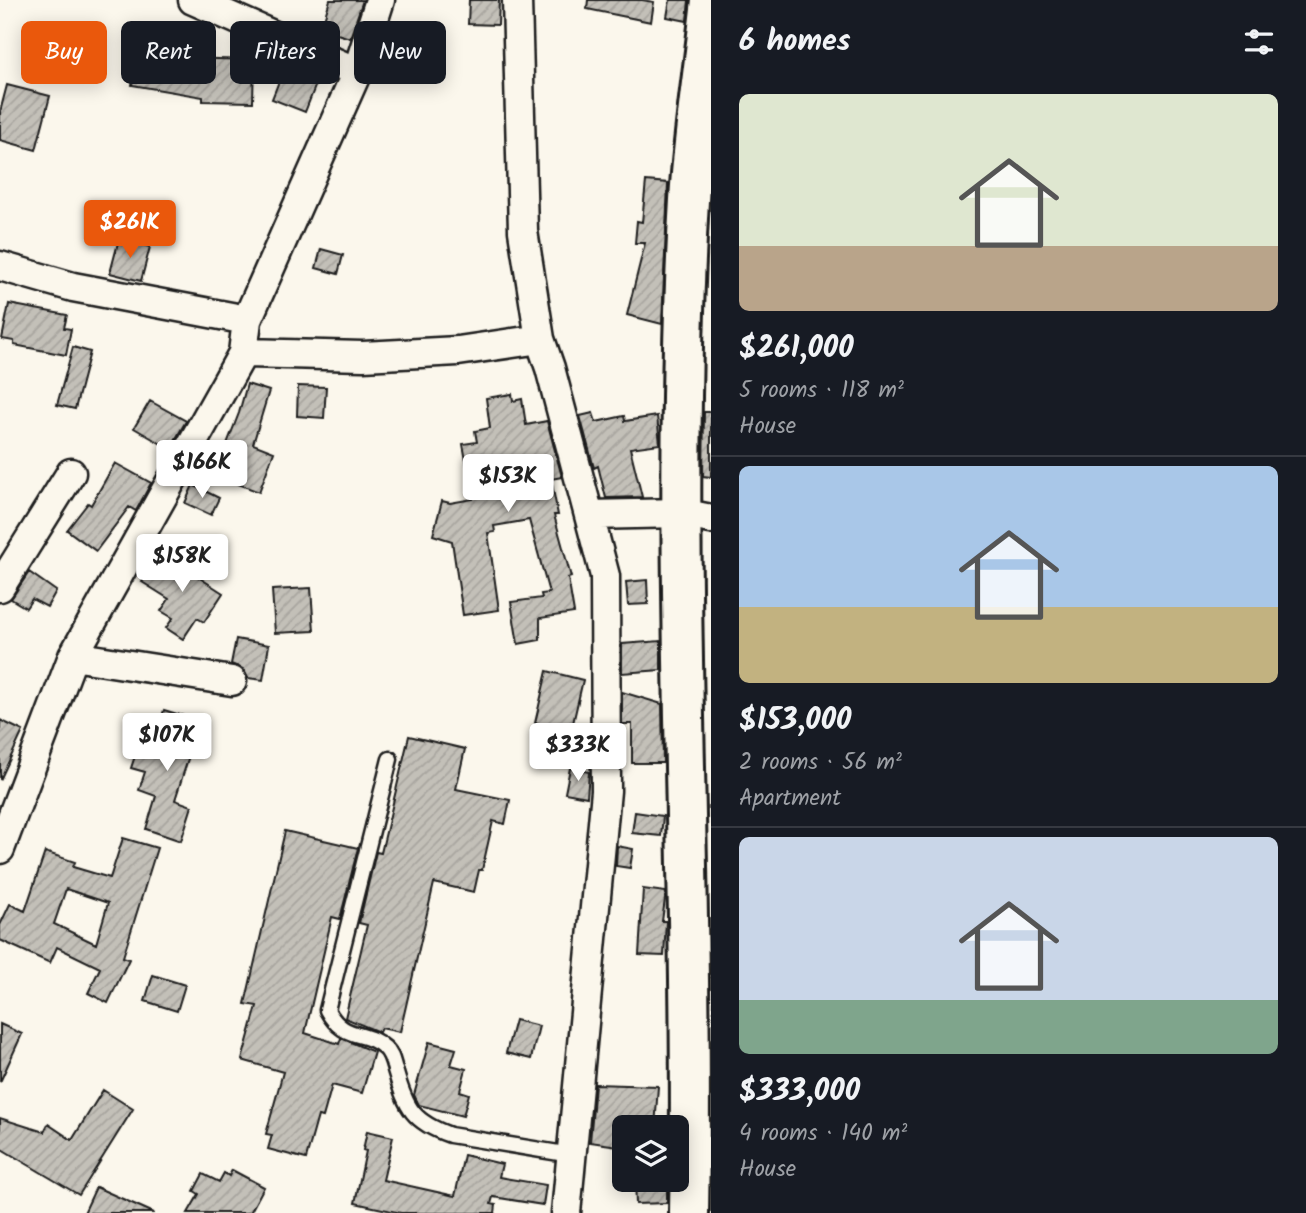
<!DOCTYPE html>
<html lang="en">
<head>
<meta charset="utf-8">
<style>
	body { margin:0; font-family:Kalam,sans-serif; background:#20242c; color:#f1f3f6; height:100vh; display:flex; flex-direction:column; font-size:26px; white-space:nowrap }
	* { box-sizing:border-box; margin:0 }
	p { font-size:23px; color:#9ea1a6 }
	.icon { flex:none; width:38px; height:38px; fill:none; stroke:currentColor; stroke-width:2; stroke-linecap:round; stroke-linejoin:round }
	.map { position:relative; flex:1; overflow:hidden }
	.panel { display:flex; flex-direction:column; background:#171b24; width:595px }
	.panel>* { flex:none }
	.hud { position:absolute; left:21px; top:21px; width:584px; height:63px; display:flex; gap:14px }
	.buttons { position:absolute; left:612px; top:1115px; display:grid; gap:14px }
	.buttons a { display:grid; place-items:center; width:77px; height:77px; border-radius:10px; background:#171b24; box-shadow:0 4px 18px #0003; font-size:35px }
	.price { position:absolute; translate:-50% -60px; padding:0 16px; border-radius:7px; background:#fff; color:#222; font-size:23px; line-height:46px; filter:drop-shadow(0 2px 4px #0008) }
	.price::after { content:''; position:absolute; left:50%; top:42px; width:21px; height:16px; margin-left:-10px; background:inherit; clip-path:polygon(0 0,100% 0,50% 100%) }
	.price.selected { background:#ea580c; color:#fff }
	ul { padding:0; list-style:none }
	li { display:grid; align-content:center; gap:14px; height:371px; padding:0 28px }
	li+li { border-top:2px solid #363941 }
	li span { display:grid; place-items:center; height:217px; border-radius:10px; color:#555 }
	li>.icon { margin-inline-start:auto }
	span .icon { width:126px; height:126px; fill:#fffc; stroke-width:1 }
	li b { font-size:30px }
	h2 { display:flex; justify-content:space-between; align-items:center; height:84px; padding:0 28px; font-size:30px }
	.chip { padding:0 24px; border-radius:10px; background:#171b24; box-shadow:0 4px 18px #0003; font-size:24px; line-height:63px }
	.chip.selected { background:#ea580c; color:#fff }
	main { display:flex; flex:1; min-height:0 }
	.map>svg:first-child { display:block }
	.building { fill:url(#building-hatch); stroke:#1c1c1c; stroke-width:2; fill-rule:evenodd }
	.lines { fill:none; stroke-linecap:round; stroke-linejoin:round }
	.lane-casing { stroke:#1c1c1c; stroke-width:19 }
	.street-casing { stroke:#1c1c1c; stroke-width:33 }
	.secondary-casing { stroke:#1c1c1c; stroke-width:44 }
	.lane { stroke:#fbf7ec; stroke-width:14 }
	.street { stroke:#fbf7ec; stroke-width:28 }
	.secondary { stroke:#fbf7ec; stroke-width:38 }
</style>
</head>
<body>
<main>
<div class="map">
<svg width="711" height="1213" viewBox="0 0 711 1213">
	<defs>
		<pattern id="building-hatch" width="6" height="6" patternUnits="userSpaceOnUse" patternTransform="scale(1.75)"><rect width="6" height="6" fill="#c3c0b8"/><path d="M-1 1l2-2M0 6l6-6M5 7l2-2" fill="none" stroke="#a7a49e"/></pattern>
	</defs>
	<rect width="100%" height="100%" fill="#fbf7ec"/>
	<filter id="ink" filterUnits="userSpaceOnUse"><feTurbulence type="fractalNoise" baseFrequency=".0143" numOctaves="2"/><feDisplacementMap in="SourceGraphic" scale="14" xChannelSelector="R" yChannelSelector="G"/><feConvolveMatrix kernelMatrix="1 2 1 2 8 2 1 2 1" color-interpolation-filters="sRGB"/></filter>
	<g filter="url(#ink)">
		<path class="building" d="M330,0H363L350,38L321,29Z
			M469,0H499L498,25L468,24Z
			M588,0H642L654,2L651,22L587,9Z
			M670,0H689L687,21L667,17Z
			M141,32L183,39L180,58L254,60L253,102L203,101V97L132,85Z
			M285,66L318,79L305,112L272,99Z
			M7,85L50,96L36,150L0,140V112Z
			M646,181L668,183L662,324L627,315L645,243H635L637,221L642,222Z
			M119,239L150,247L141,281L110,273Z
			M321,249L343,255L338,274L316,268Z
			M9,304L67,315L64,328L71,329L66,355L14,345V341L2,339Z
			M73,347L90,352L75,409L57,405Z
			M247,384L269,391L253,444L274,452L259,492L215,475L239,413Z
			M298,386L326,387L324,418L297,416Z
			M512,394L513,401L522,399L526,425L547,421L562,477L551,479L558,515H554L571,577L568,578L574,613L540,618V640L518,644L511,602L542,598L541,594L549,593L529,520L494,526L495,532L488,533L499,610L463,615L452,541L433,535L442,501L450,503L473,499L463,444L477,442L475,431L490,428L486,398Z
			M150,401L186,421L170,449L134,428Z
			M704,412H711V477L703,476Z
			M593,413L596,422L624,416L625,421L657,416L660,444L630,448L642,497L606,498L598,466L594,468L580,416Z
			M115,463L151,483L136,511L129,507L96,551L67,530L88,503L91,505Z
			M193,485L219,498L211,515L185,503Z
			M161,553L223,593L204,622L197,618L183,639L166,628L173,618L161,611L169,599L142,582Z
			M29,572L56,591L47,607L32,599L26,608L11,599Z
			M647,580L648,604L628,605L626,582Z
			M311,588L314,631L275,633L272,590Z
			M236,639L269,645L263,680L248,678L243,669L231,664Z
			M661,641V670L622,673V644Z
			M547,671L583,680L571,732L535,723Z
			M622,692L662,704L663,763H632V724H622Z
			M164,710L200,721L175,800L192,806L181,841L146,829L156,796L139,790L145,772L131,768L139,744L152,748Z
			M0,720L23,731L0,780Z
			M409,736L465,749L456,789L510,800L505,824L493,821L482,870H479L474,892L434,883L400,1032L381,1028L379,1032L345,1018L367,925L359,923L376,852L381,853Z
			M570,768L589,772L587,797L565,793Z
			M635,812L663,816L661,836L632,833Z
			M285,831L358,848L340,919L332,917L305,1033L339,1044L341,1038L374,1052L362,1093L332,1085L323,1117L318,1116L306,1159L268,1149L272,1135L266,1134L283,1072L242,1060L257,1006L245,1004Z
			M123,838L157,848L123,957L129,959L108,1003L88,993L100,968L57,947L50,963L0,940V925L10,904L25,911L45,852L75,862L73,867L110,878ZM66,889L108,903L96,944L54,924Z
			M617,846L633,849L630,868L616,866Z
			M643,889L666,892L662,921H666L664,956L639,955Z
			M153,975L185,985L177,1011L145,1001Z
			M515,1020L539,1026L531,1059L506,1053Z
			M0,1024L22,1034L0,1082Z
			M429,1042L456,1049L451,1065L466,1069L460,1091L469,1094L463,1116L419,1105L414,1095Z
			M595,1084L658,1086L655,1127H625V1147L590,1142Z
			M103,1090L133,1109L79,1195L0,1148V1118L44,1132L48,1124L72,1140Z
			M367,1131L393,1137L383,1180L455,1196L464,1155L502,1164L499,1177L546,1185L543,1205L493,1197L491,1204L496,1205L495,1213H401L355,1203L366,1151L363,1150Z
			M232,1170L264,1187L250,1213H188L199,1194L194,1191L203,1174L219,1182L224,1173L229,1176Z
			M635,1180H667V1203L636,1204Z
			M96,1187L154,1213H84Z"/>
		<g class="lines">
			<g class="lane-casing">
				<path id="lane" d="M390,759L327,1010C344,1042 365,1029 385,1048C392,1054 393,1064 396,1073C406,1108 413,1122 450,1135L571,1155"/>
			</g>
			<g class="street-casing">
				<path id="street" d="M193,0L357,72
					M517,0L523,231L540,339L550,368L605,576L606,791L566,1213
					M0,266L73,287L247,320L243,353L73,656L0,849
					M247,320L357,72L380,0
					M243,353L363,356L458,351L540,339
					M589,515L681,513L711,519
					M0,587L71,473
					M73,656L232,681"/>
			</g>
			<g class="secondary-casing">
				<path id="secondary" d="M689,1213C695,875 669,537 689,200C693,133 704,67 711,0"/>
			</g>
			<use href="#lane" class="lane"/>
			<use href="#street" class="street"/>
			<use href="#secondary" class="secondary"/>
		</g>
	</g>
</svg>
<div class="buttons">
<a><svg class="icon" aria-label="layers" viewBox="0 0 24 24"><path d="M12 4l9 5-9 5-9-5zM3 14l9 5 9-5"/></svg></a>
</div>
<b class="price selected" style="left:130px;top:260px">$261K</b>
<b class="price" style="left:202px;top:500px">$166K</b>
<b class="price" style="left:508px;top:514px">$153K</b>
<b class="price" style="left:182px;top:594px">$158K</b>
<b class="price" style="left:167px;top:773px">$107K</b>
<b class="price" style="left:578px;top:783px">$333K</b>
<div class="hud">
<a class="chip selected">Buy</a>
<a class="chip">Rent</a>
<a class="chip">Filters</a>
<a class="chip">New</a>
</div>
</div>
<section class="panel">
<h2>6 homes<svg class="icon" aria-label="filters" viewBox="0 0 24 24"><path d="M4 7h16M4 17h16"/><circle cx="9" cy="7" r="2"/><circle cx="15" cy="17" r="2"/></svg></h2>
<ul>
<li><span style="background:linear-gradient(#dfe7d0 70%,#b9a48a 0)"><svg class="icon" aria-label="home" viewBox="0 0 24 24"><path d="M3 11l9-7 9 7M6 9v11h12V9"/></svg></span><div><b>$261,000</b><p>5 rooms · 118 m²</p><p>House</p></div></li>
<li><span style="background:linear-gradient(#a9c7e8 65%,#c2b280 0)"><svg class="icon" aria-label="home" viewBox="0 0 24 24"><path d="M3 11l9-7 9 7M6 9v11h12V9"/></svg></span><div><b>$153,000</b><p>2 rooms · 56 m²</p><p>Apartment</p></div></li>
<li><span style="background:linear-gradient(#c9d6e8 75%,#7fa58c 0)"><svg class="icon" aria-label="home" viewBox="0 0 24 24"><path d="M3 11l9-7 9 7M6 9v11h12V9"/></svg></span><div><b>$333,000</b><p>4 rooms · 140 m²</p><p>House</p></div></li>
</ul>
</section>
</main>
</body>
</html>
